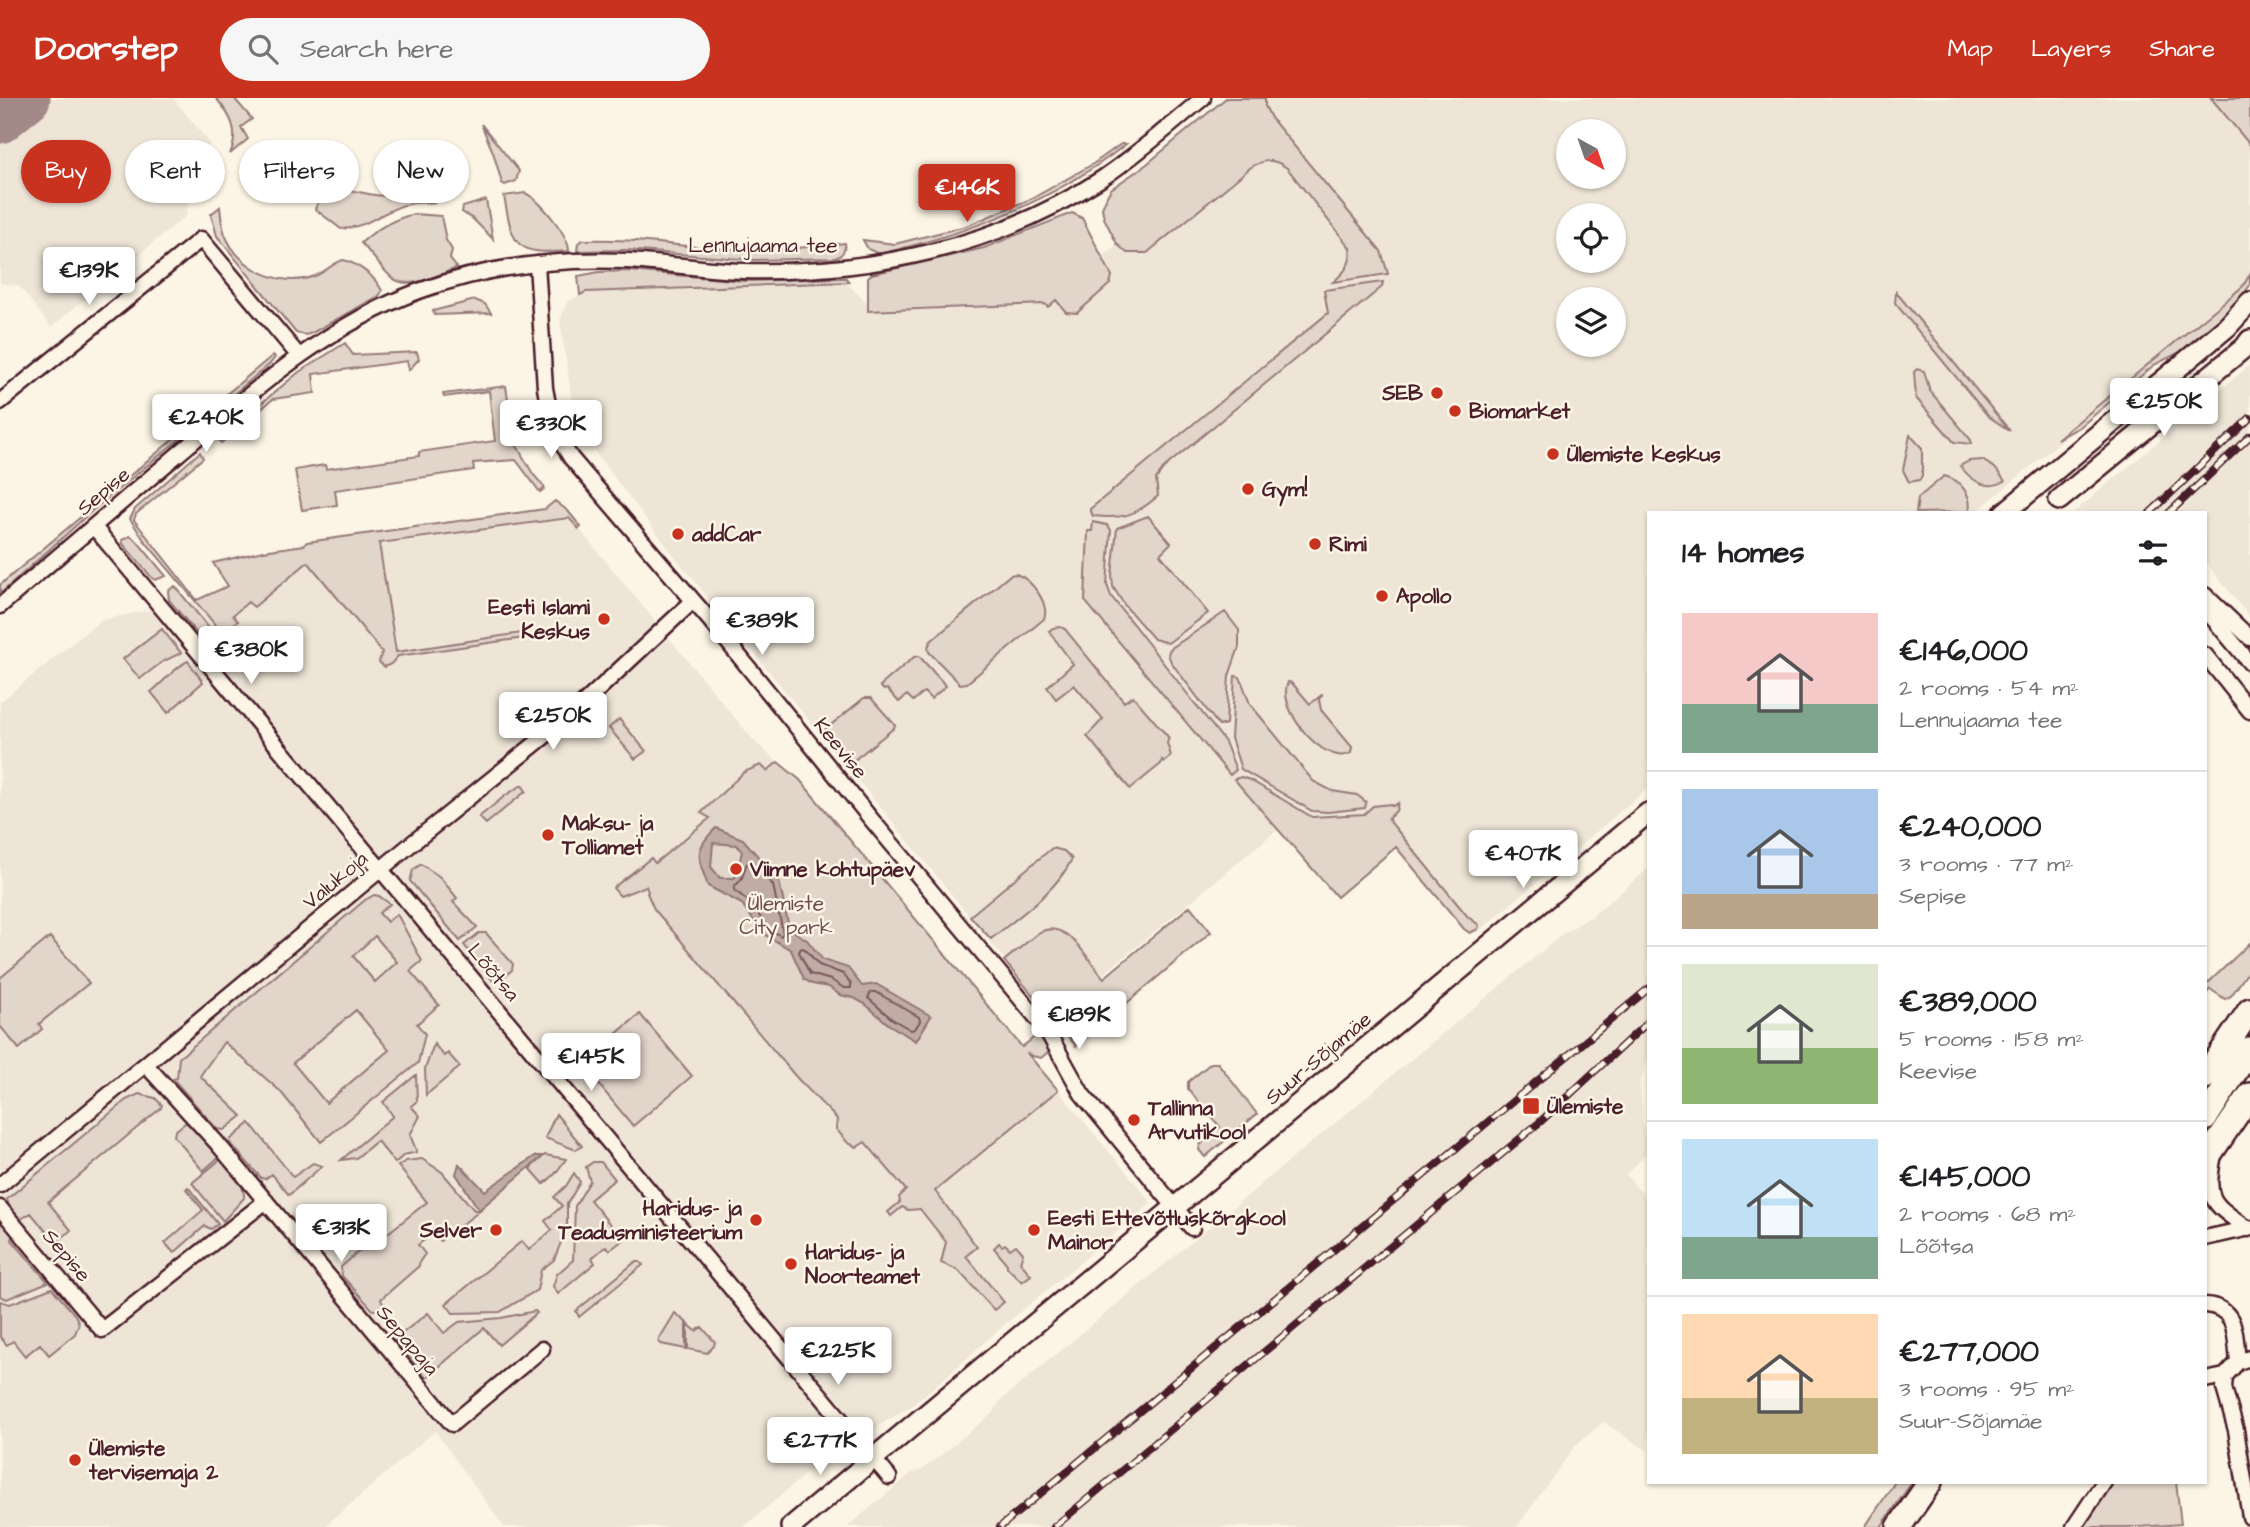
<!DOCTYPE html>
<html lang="en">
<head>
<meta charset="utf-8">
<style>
	body { margin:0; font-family:"Architects Daughter",sans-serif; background:#f6f6f6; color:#202124; height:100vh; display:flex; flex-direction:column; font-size:26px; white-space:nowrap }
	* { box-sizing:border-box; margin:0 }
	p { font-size:23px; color:#757577 }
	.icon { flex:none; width:38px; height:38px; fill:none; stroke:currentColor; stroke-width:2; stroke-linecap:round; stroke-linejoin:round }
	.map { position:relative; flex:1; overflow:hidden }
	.sheet { position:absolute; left:1647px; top:413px; width:560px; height:973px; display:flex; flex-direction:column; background:#fff; border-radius:0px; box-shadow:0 2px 5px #0004 }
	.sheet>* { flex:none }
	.top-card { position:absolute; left:21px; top:42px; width:665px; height:63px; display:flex; gap:14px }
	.needle { width:46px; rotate:140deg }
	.buttons { position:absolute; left:1556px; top:21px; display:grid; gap:14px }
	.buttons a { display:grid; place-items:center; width:70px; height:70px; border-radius:50%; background:#fff; box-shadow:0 2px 5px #0004; font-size:35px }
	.price { position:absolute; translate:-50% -60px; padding:0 16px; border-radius:7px; background:#fff; color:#222; font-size:23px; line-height:46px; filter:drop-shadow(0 2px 4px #0008) }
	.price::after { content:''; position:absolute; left:50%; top:42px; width:21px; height:16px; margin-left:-10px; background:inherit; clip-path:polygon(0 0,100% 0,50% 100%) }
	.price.selected { background:#c8321e; color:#fff }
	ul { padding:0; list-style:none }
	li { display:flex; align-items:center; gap:21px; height:175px; padding:0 35px }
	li+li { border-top:2px solid #e0e0e0 }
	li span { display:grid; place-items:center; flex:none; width:196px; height:140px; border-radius:0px; color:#555 }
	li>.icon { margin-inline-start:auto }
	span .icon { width:84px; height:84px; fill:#fffc; stroke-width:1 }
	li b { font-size:30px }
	h2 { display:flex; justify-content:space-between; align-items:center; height:84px; padding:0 35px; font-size:30px }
	.pill { padding:0 24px; border-radius:32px; background:#fff; box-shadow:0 2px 5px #0004; font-size:24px; line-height:63px }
	.pill.selected { background:#c8321e; color:#fff }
	header { display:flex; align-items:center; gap:42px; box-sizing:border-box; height:98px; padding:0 35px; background:#c8321e; color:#fff }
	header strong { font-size:33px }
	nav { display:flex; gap:38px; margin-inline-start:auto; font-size:24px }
	.search { width:490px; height:63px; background:#f6f6f6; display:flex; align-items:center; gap:18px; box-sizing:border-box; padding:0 24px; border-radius:38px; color:#757577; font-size:26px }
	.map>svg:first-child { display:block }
	.built { fill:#eee5d7; fill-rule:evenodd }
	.green { fill:#e2d5ca; stroke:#967a7a; stroke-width:2; fill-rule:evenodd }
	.water { fill:#c0aca5; stroke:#917474; stroke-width:2; fill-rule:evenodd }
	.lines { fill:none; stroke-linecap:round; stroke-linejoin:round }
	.shore { stroke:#79575c; stroke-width:2 }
	.taxiway { stroke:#a38a88; stroke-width:47 }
	.minor-casing { stroke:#4a1f2b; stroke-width:19 }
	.secondary-casing { stroke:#4a1f2b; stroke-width:24 }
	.trunk-casing { stroke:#4a1f2b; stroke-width:28 }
	.minor { stroke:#fcf5e5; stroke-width:14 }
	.secondary { stroke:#fcf5e5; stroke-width:19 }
	.trunk { stroke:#fcf5e5; stroke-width:23 }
	.rail-casing { stroke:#4a1f2b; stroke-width:8 }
	.rail { stroke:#fcf5e5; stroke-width:5; stroke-dasharray:16; stroke-linecap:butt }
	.poi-dot { fill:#c8321e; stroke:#fcf5e5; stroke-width:2.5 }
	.labels { text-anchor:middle; stroke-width:5; stroke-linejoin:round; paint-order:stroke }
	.street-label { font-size:21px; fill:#4a1f2b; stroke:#fcf5e5 }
	.poi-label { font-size:21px; font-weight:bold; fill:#4a1f2b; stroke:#fcf5e5; text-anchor:start }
	.park-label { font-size:21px; fill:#704c53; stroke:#fcf5e5 }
</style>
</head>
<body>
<header>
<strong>Doorstep</strong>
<div class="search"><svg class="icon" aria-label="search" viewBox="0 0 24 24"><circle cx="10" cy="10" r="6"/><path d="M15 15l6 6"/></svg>Search here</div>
<nav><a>Map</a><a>Layers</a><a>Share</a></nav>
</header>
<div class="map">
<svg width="2250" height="1429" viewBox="0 0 2250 1429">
	<rect width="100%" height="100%" fill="#fcf5e5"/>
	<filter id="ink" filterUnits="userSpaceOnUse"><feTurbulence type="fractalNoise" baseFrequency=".0143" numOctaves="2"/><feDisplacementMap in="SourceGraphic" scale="14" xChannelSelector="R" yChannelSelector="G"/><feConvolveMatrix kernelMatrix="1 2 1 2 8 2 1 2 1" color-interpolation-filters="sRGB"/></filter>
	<g filter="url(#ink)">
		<path class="built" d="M0,0H173L210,45L192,89L186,118L51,229L19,188L0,185Z
			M1241,0H2250V180L2237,197L1975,415H1648V690L1477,835L1396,746L1329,785L1278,731L1052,919L676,460L597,357L573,309L560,222L567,204L586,194L847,185L874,212L1045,206L1261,27ZM1568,33H1614V79H1568ZM1568,117H1614V163H1568ZM1568,201H1614V247H1568Z
			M2250,267V519L2205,464V415H2073Z
			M570,420L755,644L778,664L643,776L827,1013L837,1021L836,1031L848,1045L857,1049L865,1044L919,1105L1058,992L1152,1105L989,1240L952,1274L910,1309L823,1361L744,1429H504L435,1333L324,1429H0V604L101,522L197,502L310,453Z
			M1648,771V962L1640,985L1643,1026L1648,1054L1626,1077L1648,1102V1353L1603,1324L1575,1348L1517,1429H847L912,1375L922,1372L994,1314L1000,1303L1565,834L1592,818Z"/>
		<path class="green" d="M216,0H234L252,21L241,29L248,41L230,56C240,33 231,18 216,0Z
			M1226,0H1265V8L1271,20L1381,153L1388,176L1333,184C1345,174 1352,166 1350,150L1287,70C1273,60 1264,61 1250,70L1147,155H1127L1117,146L1104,120L1102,110L1107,98L1111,91L1147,66Z
			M2211,0H2250V47Z
			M481,26L519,73L516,83L505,87L502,85L493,54Z
			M1121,46H1126C1053,104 969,135 879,156L868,151L863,142L895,146L966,128L1033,100L1093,66Z
			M407,88L429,99L434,105C389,100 378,129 341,131L315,111L320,100C328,97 338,91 347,92C374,95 381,105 407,88Z
			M525,95C539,101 569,137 569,153C515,157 513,149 504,98Z
			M486,102L493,141L473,121L462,114L463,109Z
			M220,109C221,120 222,131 227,141C242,172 281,190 315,178C325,174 333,165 343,162C357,165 376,179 382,193L379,198L312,235L306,237L296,235L217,138L211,116Z
			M1072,115L1082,120L1112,178L1110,186L1077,215L1066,214L1056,202L1048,209L1045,206L868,213V179L872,176L984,150Z
			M414,116L441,118L446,142L452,152L450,161L457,170C438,176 407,195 390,178C379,168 371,155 361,145C377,130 393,121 414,116Z
			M583,142C626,140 669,147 712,150C757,153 800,151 845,145C846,151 842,158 835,160L754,162L626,152L577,153L578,145Z
			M630,173L744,183L841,180H846L849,184L586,194L580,197L578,178L599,174Z
			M2250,176V187L2242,199L2207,234L2184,252L2154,267L2080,329L2057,341L2229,200L2243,188Z
			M1383,184L1382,189L1166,368L1156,381L1158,398C1135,418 1123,421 1093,418L1090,411L1328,215L1324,192Z
			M1896,194L2010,333L1988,318L1895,205Z
			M475,202L485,206L491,215L434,217L433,213Z
			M345,245L353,257L417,254L419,261L409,272L407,263L313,276L315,295L273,301L221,345L218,341L299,274Z
			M273,257L275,259L270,266L92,413L0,496V487Z
			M1917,271L1924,273L1930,293L1971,342V346L1954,344L1916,300L1914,274Z
			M506,288L514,343L533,376L545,390L540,394L516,362L473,365L474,372L335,392L337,407L302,412L295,372L325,367L326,371L419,358V354L495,343L489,293L444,299L443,296Z
			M1910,337L1922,350V378L1919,382L1909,384L1903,372Z
			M200,354L203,360L136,416L134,422L197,502L228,488L213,465L263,453L304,447L307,444L545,411L555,403L568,413L581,429L579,431L569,420L379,445L396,554L528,534L524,540L398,558L391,566L384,569L379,564L382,554L308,464L254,509L248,504L233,517L238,523L222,535L144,442L130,421L135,411Z
			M1982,362L1995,370L2005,383C1986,394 1971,382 1960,368L1969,363Z
			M1944,378C1960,381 1973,398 1969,414L1916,415L1918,400Z
			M1148,418L1171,445L1160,456L1208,515L1168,545L1154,541L1125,508L1113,489L1112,477L1117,430Z
			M1093,424L1107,427L1111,432L1107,487L1111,498L1225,644L1236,672L1230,677L1085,503L1088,433H1092Z
			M130,438L137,443L166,478L155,482L152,480L123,446L122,442Z
			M1016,476C1031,481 1050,505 1044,521L967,585L960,586L929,554L928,549L931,543L1010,477Z
			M175,488L230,556V562L224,568L169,502L168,493Z
			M1225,514L1239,532V549L1229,578L1226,626L1219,628L1171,564L1168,556L1170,551Z
			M1060,529L1065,531L1124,604L1133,598L1169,640L1167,645L1171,658L1164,664L1162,662L1161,666L1130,691L1087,638L1103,621L1074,587L1056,601L1047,589L1073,566L1049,533L1053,530Z
			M162,531L181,555L162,564L140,581L123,561Z
			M919,558L946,588L931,601L924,594L913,603L907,597L899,604L887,591L884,592L880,588L914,559Z
			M188,563L203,584L168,615L151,594C161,586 178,567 188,563Z
			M1235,578L1240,579L1250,606L1313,683L1332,693L1357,697L1366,704L1365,710L1328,714L1312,713L1241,671L1231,640Z
			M1288,584L1292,585L1310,606L1323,596L1319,601L1321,612L1352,649L1351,655C1325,670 1275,610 1288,584Z
			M864,600H871L895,627L894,630L848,667L821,635Z
			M619,621L646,653L635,661L609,630Z
			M778,664L800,682L1022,949L1041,934L1052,951L1041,960L1032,958L1027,955L1058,992L935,1093L977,1149L966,1158L1004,1204L994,1212L958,1172L941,1165L946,1144L920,1111L908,1112L902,1109L891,1118L888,1114L900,1104L899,1099L906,1092L865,1044L857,1049L848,1045L836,1031L837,1021L797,980L654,811L647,795L648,794L646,788L620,798L613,790L651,760L655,765L710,720L701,715L744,674L761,667L767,673Z
			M1241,679L1250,682L1312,719L1364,716L1373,708L1390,706L1393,708L1398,705L1396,713L1388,721L1468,819L1479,827L1478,831L1470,835L1464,831L1396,749L1337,799L1234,681Z
			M522,687L526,693L486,726L479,719L506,697Z
			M1052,750L1064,753L1072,761C1055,795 1020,817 991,841L970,818Z
			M421,766L440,779L457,800L453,804L477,829L460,843L410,783L413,772Z
			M374,797L379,798L390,806L379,815L387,824L397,816L422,863L410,873L439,907L417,926L425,936L418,965L321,1044L280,993L224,944L200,978L242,1018L224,1032L217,1031L173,981L177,980L179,960L365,802ZM375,838L397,864L375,884L353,858ZM356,912L389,952L326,1005L293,965Z
			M1190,808L1211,834L1076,948L1004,863L1038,835C1067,818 1087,862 1104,880Z
			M479,835H486L513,866L512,872L499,883H493L464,847Z
			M50,839L89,885L39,926L42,931L19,951L0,928V880Z
			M2250,845V871L2231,898L2225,901L2210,891L2205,898V888Z
			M640,916L692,978L633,1028L586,971L578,976L551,952L563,942L582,964Z
			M434,946L444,958L448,955L460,969L426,997L425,971Z
			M1211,965H1218L1257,1016L1205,1059L1199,1052L1200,1047L1220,1029L1188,991V984Z
			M416,977L417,1003L411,1008L420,1018L410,1037L417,1054L404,1057L395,1065L377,1043L356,1060L341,1062L393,1018L383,1004Z
			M139,996L155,1000L162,1007L161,1010L48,1104L71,1132L56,1145L31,1115L21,1121C14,1117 8,1109 7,1101L126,1002Z
			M556,1016L582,1048L576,1052L545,1040Z
			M185,1025L193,1026L219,1059L203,1073L174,1038L175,1033Z
			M250,1025L293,1079L313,1065L322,1068L289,1097L272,1076L265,1081L261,1080L230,1045V1042Z
			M545,1057L566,1061L555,1076L544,1086L530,1070Z
			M221,1061C231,1073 245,1085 244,1100L223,1123L192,1085Z
			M422,1061L442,1074L474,1112H481L440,1143L433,1135L418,1147L425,1156L420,1163L419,1168L381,1201L385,1211L373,1212L342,1178L341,1169L357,1155L388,1135L427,1104L398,1068L406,1063Z
			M593,1064H601L615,1081L590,1102L623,1142L610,1152L606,1148L592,1160L595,1165L558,1196L553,1188L557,1176L573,1162L575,1108L590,1083L586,1069Z
			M574,1075L580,1084L567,1106V1129L554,1162L541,1172L537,1192L500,1214L453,1215L446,1206L522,1143L529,1152L552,1132L545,1123L562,1108L554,1099L566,1088Z
			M188,1089L218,1126L211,1131L205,1128L174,1155L165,1145L203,1112L186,1091Z
			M0,1121L13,1136L12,1142L48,1184L7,1201L0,1198Z
			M999,1145L1002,1148L1005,1146L1010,1151L1016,1147L1023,1155L1020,1164L1031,1177L1022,1184L1007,1169V1166L994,1150Z
			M635,1164H640L643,1167L579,1219L576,1213Z
			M52,1190L75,1217L79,1225L75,1236L49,1257L40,1246L25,1258L13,1243L7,1247L0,1239V1203L10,1206Z
			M535,1213L537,1215L499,1247L484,1230L426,1280L396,1243V1240L428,1215L444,1235L459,1224L501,1220Z
			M675,1215L686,1224V1251L661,1246L658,1243Z
			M688,1226L696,1233L702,1229L715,1244L714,1248L707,1255L688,1251Z
			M1895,1384H1912L1881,1429H1865Z
			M2110,1384H2176L2181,1426L2140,1429H2082Z"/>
		<path class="water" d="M716,730L743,741L779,783L789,830L807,842L823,862L848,870L862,888L876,886L931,918L916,943L888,926L865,906L854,900L840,897L829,889L812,886L804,881L791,852L762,835L742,806L708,788C698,760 693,752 716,730ZM713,745L737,747L742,754L735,780H720L711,769Z
			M535,1058H543L479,1112L456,1076L459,1066L485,1093Z"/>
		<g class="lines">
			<path class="shore" d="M750,762L773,787L783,835L781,838L767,830L752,806L734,792V788C746,782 742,769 750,762Z
				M801,850L805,851L819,867L843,876L851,886V890H844L831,882L810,876L799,854Z
				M871,894H876L919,919L920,923L915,931L911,932L892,921L868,900Z"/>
			<path class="taxiway" d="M0,22L27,0"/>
			<g class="minor-casing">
				<path id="minor" d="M537,166L545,290L550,317L561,344L571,360L714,527L871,721L1046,931L1082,996L1192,1130
					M0,304L201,141L298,257
					M94,429L889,1379
					M2205,497L2250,540
					M2205,507L2210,517L2250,565
					M0,508C59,458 118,408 177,357C252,294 325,228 419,193C485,169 557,160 627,163C666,165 704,172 743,173C869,176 995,150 1101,81C1137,57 1170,27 1203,0
					M2205,557L2250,613
					M146,967L217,1045L452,1326L542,1251
					M2214,1056C2205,1103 2211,1104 2248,1131
					M0,1087L410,747L571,617L693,503
					M0,1110L102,1232L266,1103
					M2205,1140L2250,1130
					M2205,1207C2238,1209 2235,1238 2238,1264
					M2225,1278L2224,1290L2236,1332L2250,1419
					M2205,1282L2225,1278L2238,1264L2250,1260
					M2074,1429L2104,1384"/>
			</g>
			<g class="secondary-casing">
				<path id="secondary" d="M2059,402L2245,249L2250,242
					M2004,415L2227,229L2250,204
					M791,1429L1648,715"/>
			</g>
			<g class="trunk-casing">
				<path id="trunk" d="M2205,979L2250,912
					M2205,1021L2250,951
					M2205,1063L2250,997
					M1899,1429L1930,1384"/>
			</g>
			<use href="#minor" class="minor"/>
			<use href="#secondary" class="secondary"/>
			<use href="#trunk" class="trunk"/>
			<g class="rail-casing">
				<path id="rail" d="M2150,415L2250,320
					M2169,415L2250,338
					M1000,1429L1648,891
					M1054,1429L1540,1024L1648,924"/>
			</g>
			<use href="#rail" class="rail"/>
		</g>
	</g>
	<g class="poi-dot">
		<circle cx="1437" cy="295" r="7"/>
		<circle cx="1455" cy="313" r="7"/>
		<circle cx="1553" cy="356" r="7"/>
		<circle cx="1248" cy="391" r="7"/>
		<circle cx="678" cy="436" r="7"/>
		<circle cx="1315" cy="446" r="7"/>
		<circle cx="1382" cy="498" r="7"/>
		<circle cx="604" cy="521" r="7"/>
		<circle cx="548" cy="737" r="7"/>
		<circle cx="736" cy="771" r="7"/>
		<rect x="1522" y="999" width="18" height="18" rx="3.5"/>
		<circle cx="1134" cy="1022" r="7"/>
		<circle cx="756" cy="1122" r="7"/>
		<circle cx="496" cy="1132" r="7"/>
		<circle cx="1034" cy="1132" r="7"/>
		<circle cx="791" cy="1166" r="7"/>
		<circle cx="75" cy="1362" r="7"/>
	</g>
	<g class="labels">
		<g class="street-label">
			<text x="763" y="154">Lennujaama tee</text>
			<text transform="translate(103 393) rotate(-40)" y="7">Sepise</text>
			<text transform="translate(841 650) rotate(51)" y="7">Keevise</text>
			<text transform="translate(335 782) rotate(-40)" y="7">Valukoja</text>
			<text transform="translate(494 874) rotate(50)" y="7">Lõõtsa</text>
			<text transform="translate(1318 960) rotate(-40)" y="7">Suur-Sõjamäe</text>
			<text transform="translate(67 1157) rotate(50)" y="7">Sepise</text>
			<text transform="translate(408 1242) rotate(50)" y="7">Sepapaja</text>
		</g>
		<g class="poi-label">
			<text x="1423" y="302" text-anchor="end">SEB</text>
			<text x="1469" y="320">Biomarket</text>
			<text x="1567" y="363">Ülemiste keskus</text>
			<text x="1262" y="398">Gym!</text>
			<text x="692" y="443">addCar</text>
			<text x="1329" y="453">Rimi</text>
			<text x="1396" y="505">Apollo</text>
			<text x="590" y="516" text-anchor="end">Eesti Islami<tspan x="590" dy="24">Keskus</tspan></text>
			<text x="562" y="732">Maksu- ja<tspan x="562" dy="24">Tolliamet</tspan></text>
			<text x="750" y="778">Viimne kohtupäev</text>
			<text x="1547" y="1015">Ülemiste</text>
			<text x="1148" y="1017">Tallinna<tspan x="1148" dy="24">Arvutikool</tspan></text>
			<text x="742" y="1117" text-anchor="end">Haridus- ja<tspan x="742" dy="24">Teadusministeerium</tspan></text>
			<text x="1048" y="1127">Eesti Ettevõtluskõrgkool<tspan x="1048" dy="24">Mainor</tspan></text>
			<text x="482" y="1139" text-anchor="end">Selver</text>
			<text x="805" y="1161">Haridus- ja<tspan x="805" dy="24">Noorteamet</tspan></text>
			<text x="89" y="1357">Ülemiste<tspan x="89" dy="24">tervisemaja 2</tspan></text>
		</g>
		<g class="park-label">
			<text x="786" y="812">Ülemiste<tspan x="786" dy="24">City park</tspan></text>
		</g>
	</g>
</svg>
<div class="buttons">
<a><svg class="needle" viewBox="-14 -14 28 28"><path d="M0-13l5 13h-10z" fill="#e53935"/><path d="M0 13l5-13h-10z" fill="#757577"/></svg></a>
<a><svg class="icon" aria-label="locate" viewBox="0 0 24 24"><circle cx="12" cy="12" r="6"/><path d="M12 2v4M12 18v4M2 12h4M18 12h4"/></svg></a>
<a><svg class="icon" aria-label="layers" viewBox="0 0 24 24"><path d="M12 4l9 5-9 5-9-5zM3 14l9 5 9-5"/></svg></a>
</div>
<b class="price selected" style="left:967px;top:126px">€146K</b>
<b class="price" style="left:89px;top:209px">€139K</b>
<b class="price" style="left:2164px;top:340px">€250K</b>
<b class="price" style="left:206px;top:356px">€240K</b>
<b class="price" style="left:551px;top:362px">€330K</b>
<b class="price" style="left:762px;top:559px">€389K</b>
<b class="price" style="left:251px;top:588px">€380K</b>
<b class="price" style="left:553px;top:654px">€250K</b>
<b class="price" style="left:1523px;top:792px">€407K</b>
<b class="price" style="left:1079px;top:953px">€189K</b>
<b class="price" style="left:591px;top:995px">€145K</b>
<b class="price" style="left:341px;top:1166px">€313K</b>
<b class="price" style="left:838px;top:1289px">€225K</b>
<b class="price" style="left:820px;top:1379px">€277K</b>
<div class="top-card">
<a class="pill selected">Buy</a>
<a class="pill">Rent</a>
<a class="pill">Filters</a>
<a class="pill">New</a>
</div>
<section class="sheet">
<h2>14 homes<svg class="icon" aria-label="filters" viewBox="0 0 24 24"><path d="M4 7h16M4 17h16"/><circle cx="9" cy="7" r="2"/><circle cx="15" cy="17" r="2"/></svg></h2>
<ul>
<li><span style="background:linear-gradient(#f6c9c9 65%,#7fa58c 0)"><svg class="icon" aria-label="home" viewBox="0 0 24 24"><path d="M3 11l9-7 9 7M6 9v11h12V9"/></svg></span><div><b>€146,000</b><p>2 rooms · 54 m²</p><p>Lennujaama tee</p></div></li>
<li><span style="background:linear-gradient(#a9c7e8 75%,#b9a48a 0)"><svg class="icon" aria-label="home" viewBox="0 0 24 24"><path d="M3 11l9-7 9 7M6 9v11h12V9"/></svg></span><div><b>€240,000</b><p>3 rooms · 77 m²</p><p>Sepise</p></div></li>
<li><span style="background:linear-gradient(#dfe7d0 60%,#8fb573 0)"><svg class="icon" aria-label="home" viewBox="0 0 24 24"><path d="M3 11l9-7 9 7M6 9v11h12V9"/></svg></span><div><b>€389,000</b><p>5 rooms · 158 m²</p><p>Keevise</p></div></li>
<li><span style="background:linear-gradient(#bfe0f5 70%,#7fa58c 0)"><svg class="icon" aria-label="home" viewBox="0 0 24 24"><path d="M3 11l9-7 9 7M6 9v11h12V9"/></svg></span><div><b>€145,000</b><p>2 rooms · 68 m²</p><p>Lõõtsa</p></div></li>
<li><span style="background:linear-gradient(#ffd9b3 60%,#c2b280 0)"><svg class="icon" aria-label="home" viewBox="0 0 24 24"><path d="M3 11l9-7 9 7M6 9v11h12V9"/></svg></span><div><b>€277,000</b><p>3 rooms · 95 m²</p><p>Suur-Sõjamäe</p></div></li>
</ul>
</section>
</div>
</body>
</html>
